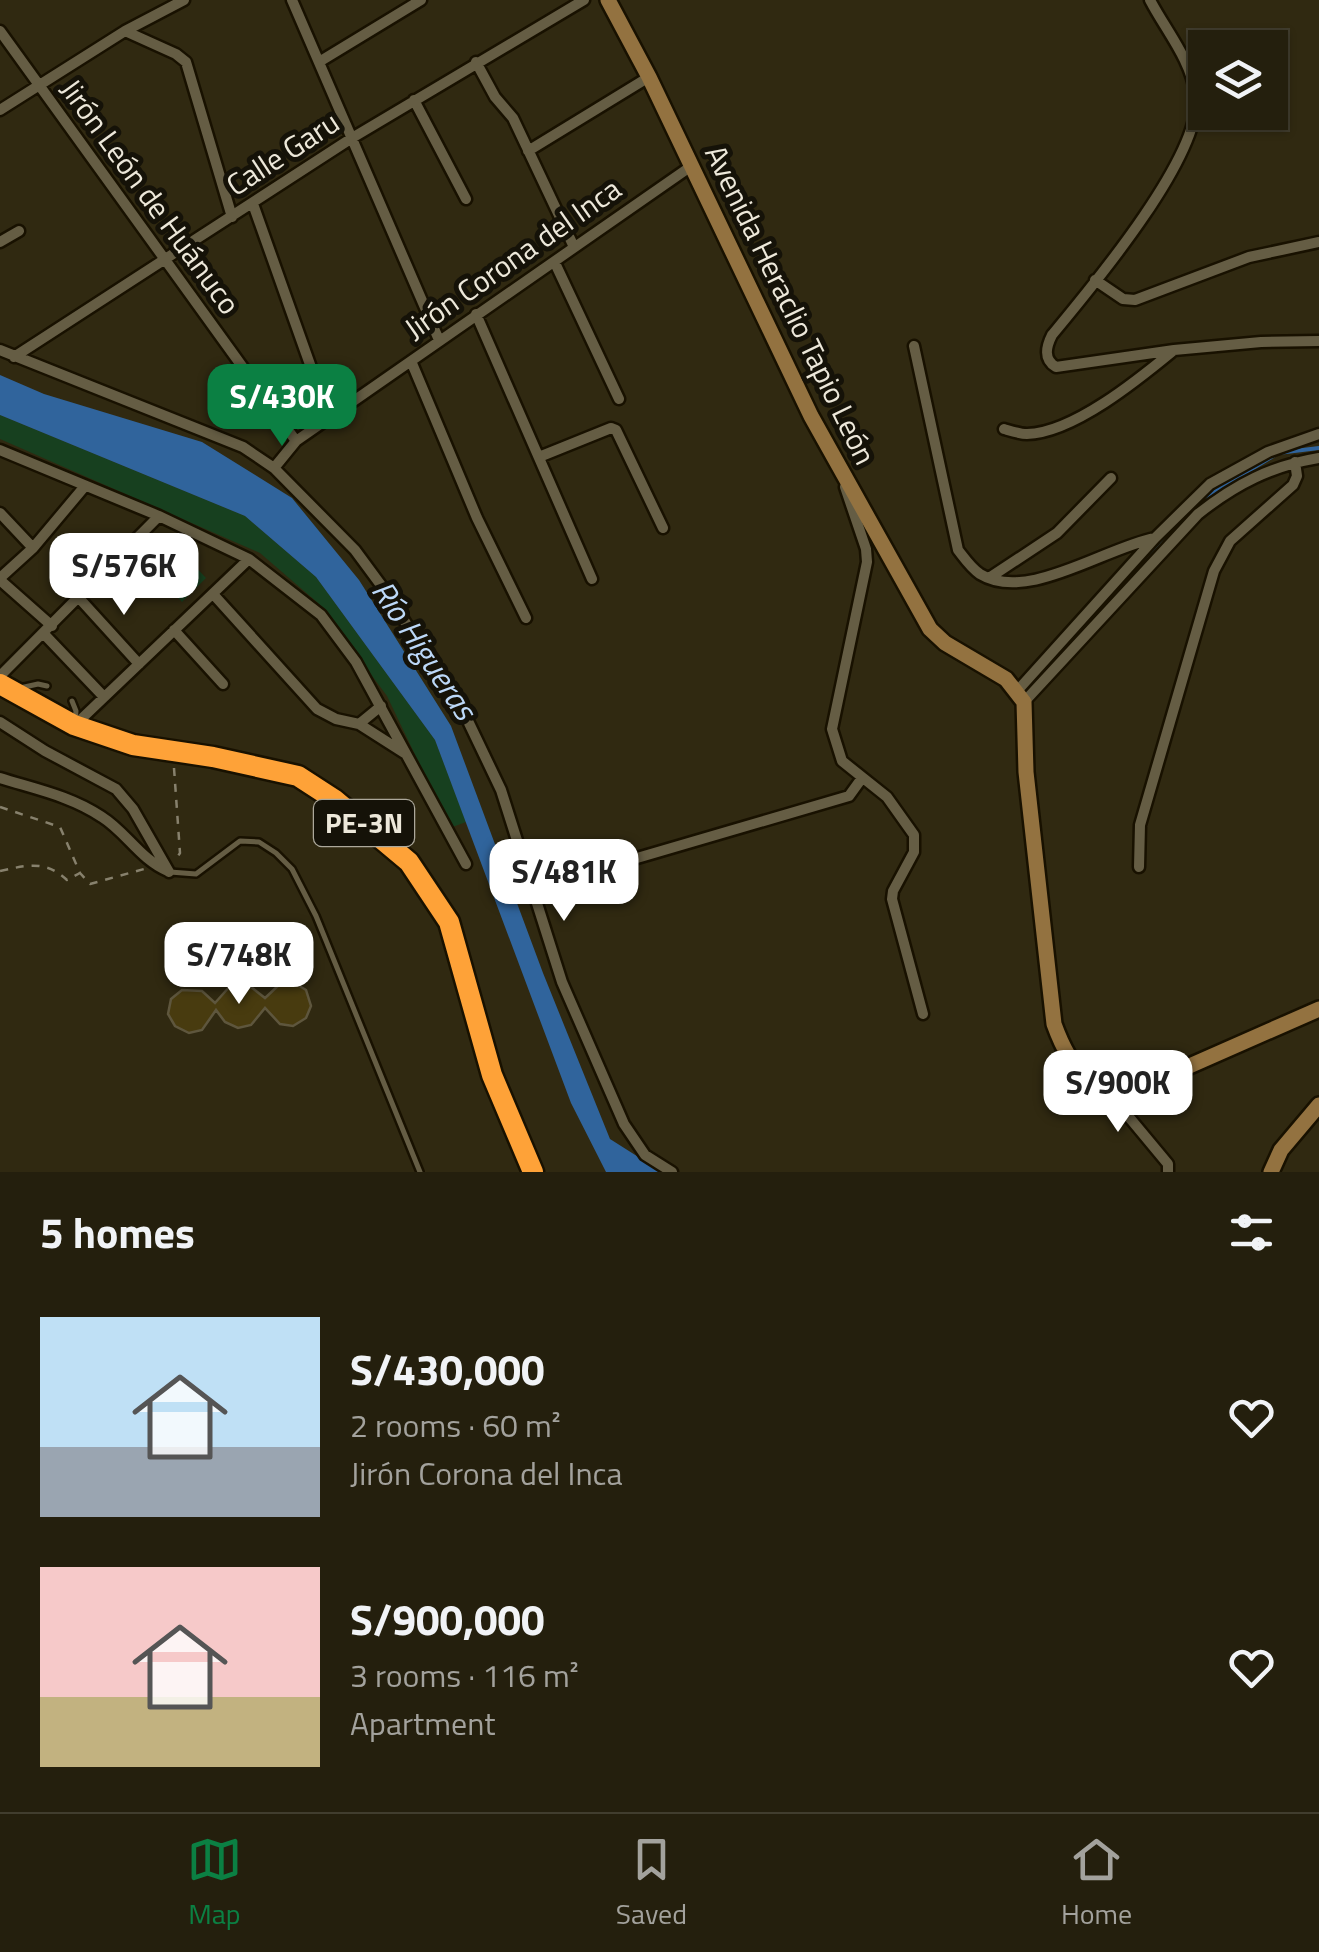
<!DOCTYPE html>
<html lang="en">
<head>
<meta charset="utf-8">
<style>
	body { margin:0; font-family:"Titillium Web",sans-serif; background:#2c2716; color:#f1f3f6; height:100vh; display:flex; flex-direction:column; font-size:38px; white-space:nowrap }
	* { box-sizing:border-box; margin:0 }
	p { font-size:32px; color:#a3a29d }
	.icon { flex:none; width:55px; height:55px; fill:none; stroke:currentColor; stroke-width:2; stroke-linecap:round; stroke-linejoin:round }
	.map { position:relative; height:1172px; overflow:hidden }
	.panel { display:flex; flex-direction:column; background:#241f0d; flex:1 }
	.panel>* { flex:none }
	.tools { position:absolute; left:1188px; top:30px; display:grid; gap:20px }
	.tools a { display:grid; place-items:center; width:100px; height:100px; border-radius:0px; background:#241f0d; box-shadow:0 2px 8px #0004,0 0 0 2px #413d2e; font-size:50px }
	.price { position:absolute; translate:-50% -85px; padding:0 22px; border-radius:20px; background:#fff; color:#222; font-size:32px; line-height:65px; filter:drop-shadow(0 2px 5px #0008) }
	.price::after { content:''; position:absolute; left:50%; top:60px; width:30px; height:22px; margin-left:-15px; background:inherit; clip-path:polygon(0 0,100% 0,50% 100%) }
	.price.selected { background:#0b8043; color:#fff }
	ul { padding:0; list-style:none }
	li { display:flex; align-items:center; gap:30px; height:250px; padding:0 40px }
	li span { display:grid; place-items:center; flex:none; width:280px; height:200px; border-radius:0px; color:#555 }
	li>.icon { margin-inline-start:auto }
	span .icon { width:120px; height:120px; fill:#fffc; stroke-width:1 }
	li b { font-size:42px }
	h2 { display:flex; justify-content:space-between; align-items:center; height:120px; padding:0 40px; font-size:42px }
	.tabs { display:flex; justify-content:space-around; align-items:center; height:140px; border-top:2px solid #413d2e; background:#241f0d; font-size:28px; color:#a3a29d }
	.tabs a { display:grid; justify-items:center; gap:5px }
	.tabs .selected { color:#0b8043 }
	.map>svg:first-child { display:block }
	.green { fill:#17401f }
	.water { fill:#30649c }
	.lines { fill:none; stroke-linecap:round; stroke-linejoin:round }
	.stream { stroke:#30649c; stroke-width:4 }
	.building { fill:#483b0f; stroke:#5e563d; stroke-width:2.5 }
	.lane-casing { stroke:#181100; stroke-width:10 }
	.street-casing { stroke:#181100; stroke-width:15 }
	.secondary-casing { stroke:#181100; stroke-width:20 }
	.highway-casing { stroke:#181100; stroke-width:25 }
	.path { stroke:#87816d; stroke-width:2.5; stroke-dasharray:8 8; stroke-linecap:butt }
	.lane { stroke:#655d44; stroke-width:5 }
	.street { stroke:#655d44; stroke-width:10 }
	.secondary { stroke:#937240; stroke-width:15 }
	.highway { stroke:#fea238; stroke-width:20 }
	.labels { text-anchor:middle; stroke-width:10; stroke-linejoin:round; paint-order:stroke }
	.shield { fill:#151208; stroke:#aca89b; stroke-width:2.5 }
	.shield-label { font-size:28px; font-weight:bold; fill:#ede8da }
	.street-label { font-size:30px; fill:#ede8da; stroke:#151208 }
	.water-label { font-size:32px; font-style:italic; fill:#bcd8f8; stroke:#151208 }
</style>
</head>
<body>
<div class="map">
<svg width="1319" height="1172" viewBox="0 0 1319 1172">
	<rect width="100%" height="100%" fill="#302911"/>
	<path class="green" d="M0,415L245,516L316,577L435,740L466,822L450,828L387,696L318,603L260,553L0,439Z
		M167,537L206,578L182,602L142,561Z"/>
	<path class="water" d="M0,375L44,394L202,442L292,498L359,580L451,726L543,973L610,1139L662,1172H606L571,1103L435,740L316,577L245,516L0,415Z"/>
	<g class="lines">
		<path class="stream" d="M1202,499L1278,453L1319,448
			M1106,600L1170,530"/>
	</g>
	<path class="building" d="M293,982L306,990L311,1006L306,1018L293,1026L280,1024L265,1008L251,1025L238,1028L225,1022L216,1010L202,1030L189,1033L175,1026L168,1014L171,999L182,990L202,991L215,1003L231,985L251,987L265,998L280,984Z"/>
	<g class="lines">
		<g class="lane-casing">
			<path id="lane" d="M20,688L38,684L47,686
				M72,701L76,711L75,721
				M170,872L196,874L240,841L259,842L276,853L292,869L316,916L420,1172"/>
		</g>
		<g class="street-casing">
			<path id="street" d="M292,0L439,340
				M1150,0C1166,31 1191,59 1196,96C1203,155 1091,288 1052,335C1046,347 1043,359 1056,367L1174,350L1261,342L1319,341
				M0,31L296,441
				M125,31L176,54L186,62L232,217
				M319,62L421,0
				M476,62L495,97L513,118L574,247
				M414,100L466,199
				M0,110L125,31L184,0
				M528,151L649,77
				M253,204L329,418
				M0,242L19,231
				M555,263L619,399
				M1095,280L1123,299L1135,300L1249,257L1319,242
				M476,314L592,579
				M914,346L958,550C965,559 971,568 980,574C1027,603 1104,548 1155,538
				M0,350L243,447L274,468L355,550L386,592L468,721L501,790L562,982L624,1124L645,1155L672,1172
				M14,357L352,138L584,0
				M411,361L477,518L526,618
				M1004,429C1011,431 1020,434 1027,434C1073,433 1139,379 1173,351
				M0,450L159,516L249,559L321,615L356,662L466,864
				M539,457L611,428L616,430L663,528
				M274,468L296,441L690,167
				M845,487L866,549L867,562L832,729L842,761L887,797L914,835V852L893,891L892,899L923,1014
				M0,513L33,548
				M0,578L33,548L85,486
				M989,578L1057,533L1111,478
				M0,580L52,626
				M213,594L317,709L336,719L359,724L406,754
				M79,598L139,664
				M174,630L223,684
				M44,634L104,697
				M0,676L159,516
				M1018,690L1155,538L1210,484L1268,452L1319,434
				M1024,702L1198,514C1236,484 1271,466 1319,458
				M0,722L45,751L116,789L133,809L169,872
				M76,724L249,559
				M359,724L381,706
				M0,778C35,789 71,796 102,817C126,832 141,860 168,871
				M1139,867L1140,825L1214,571L1230,541L1293,485L1297,476L1295,462
				M531,889L849,796L862,778
				M1104,1087L1168,1164V1172"/>
		</g>
		<g class="secondary-casing">
			<path id="secondary" d="M608,0L649,77L811,416L930,629L945,643L1006,679L1024,702L1026,772L1054,1024C1071,1071 1091,1096 1144,1086L1319,1009
				M1271,1172L1281,1150L1319,1105"/>
		</g>
		<g class="highway-casing">
			<path id="highway" d="M0,684L74,725L133,745L213,757L298,776L335,800L409,862L449,922L492,1075L533,1172"/>
		</g>
		<path class="path" d="M174,768L180,853L176,859
			M0,807L60,827L80,873L90,884L144,869
			M0,871C27,865 46,860 67,880L80,873"/>
		<use href="#lane" class="lane"/>
		<use href="#street" class="street"/>
		<use href="#secondary" class="secondary"/>
		<use href="#highway" class="highway"/>
	</g>
	<g class="labels">
		<rect class="shield" x="314" y="800" width="100" height="46" rx="8"/>
		<g class="shield-label">
			<text x="364" y="833">PE-3N</text>
		</g>
		<g class="street-label">
			<text transform="translate(283 154) rotate(-33)" y="10">Calle Garu</text>
			<text transform="translate(150 197) rotate(54)" y="10">Jirón León de Huánuco</text>
			<text transform="translate(513 259) rotate(-35)" y="10">Jirón Corona del Inca</text>
			<text transform="translate(790 305) rotate(64)" y="10">Avenida Heraclio Tapio León</text>
		</g>
		<g class="water-label">
			<text transform="translate(424 650) rotate(56)" y="11">Río Higueras</text>
		</g>
	</g>
</svg>
<div class="tools">
<a><svg class="icon" aria-label="layers" viewBox="0 0 24 24"><path d="M12 4l9 5-9 5-9-5zM3 14l9 5 9-5"/></svg></a>
</div>
<b class="price selected" style="left:282px;top:449px">S/430K</b>
<b class="price" style="left:124px;top:618px">S/576K</b>
<b class="price" style="left:564px;top:924px">S/481K</b>
<b class="price" style="left:239px;top:1007px">S/748K</b>
<b class="price" style="left:1118px;top:1135px">S/900K</b>
</div>
<section class="panel">
<h2>5 homes<svg class="icon" aria-label="filters" viewBox="0 0 24 24"><path d="M4 7h16M4 17h16"/><circle cx="9" cy="7" r="2"/><circle cx="15" cy="17" r="2"/></svg></h2>
<ul>
<li><span style="background:linear-gradient(#bfe0f5 65%,#9aa5b1 0)"><svg class="icon" aria-label="home" viewBox="0 0 24 24"><path d="M3 11l9-7 9 7M6 9v11h12V9"/></svg></span><div><b>S/430,000</b><p>2 rooms · 60 m²</p><p>Jirón Corona del Inca</p></div><svg class="icon" aria-label="heart" viewBox="0 0 24 24"><path d="M12 20l-8-8c-3-5 5-10 8-4 3-6 11-1 8 4z"/></svg></li>
<li><span style="background:linear-gradient(#f6c9c9 65%,#c2b280 0)"><svg class="icon" aria-label="home" viewBox="0 0 24 24"><path d="M3 11l9-7 9 7M6 9v11h12V9"/></svg></span><div><b>S/900,000</b><p>3 rooms · 116 m²</p><p>Apartment</p></div><svg class="icon" aria-label="heart" viewBox="0 0 24 24"><path d="M12 20l-8-8c-3-5 5-10 8-4 3-6 11-1 8 4z"/></svg></li>
</ul>
</section>
<nav class="tabs">
<a class="selected"><svg class="icon" aria-label="map" viewBox="0 0 24 24"><path d="M3 6l6-2 6 2 6-2v14l-6 2-6-2-6 2zM9 4v14M15 6v14"/></svg>Map</a>
<a><svg class="icon" aria-label="saved" viewBox="0 0 24 24"><path d="M7 4h10v16l-5-4-5 4z"/></svg>Saved</a>
<a><svg class="icon" aria-label="home" viewBox="0 0 24 24"><path d="M3 11l9-7 9 7M6 9v11h12V9"/></svg>Home</a>
</nav>
</body>
</html>
